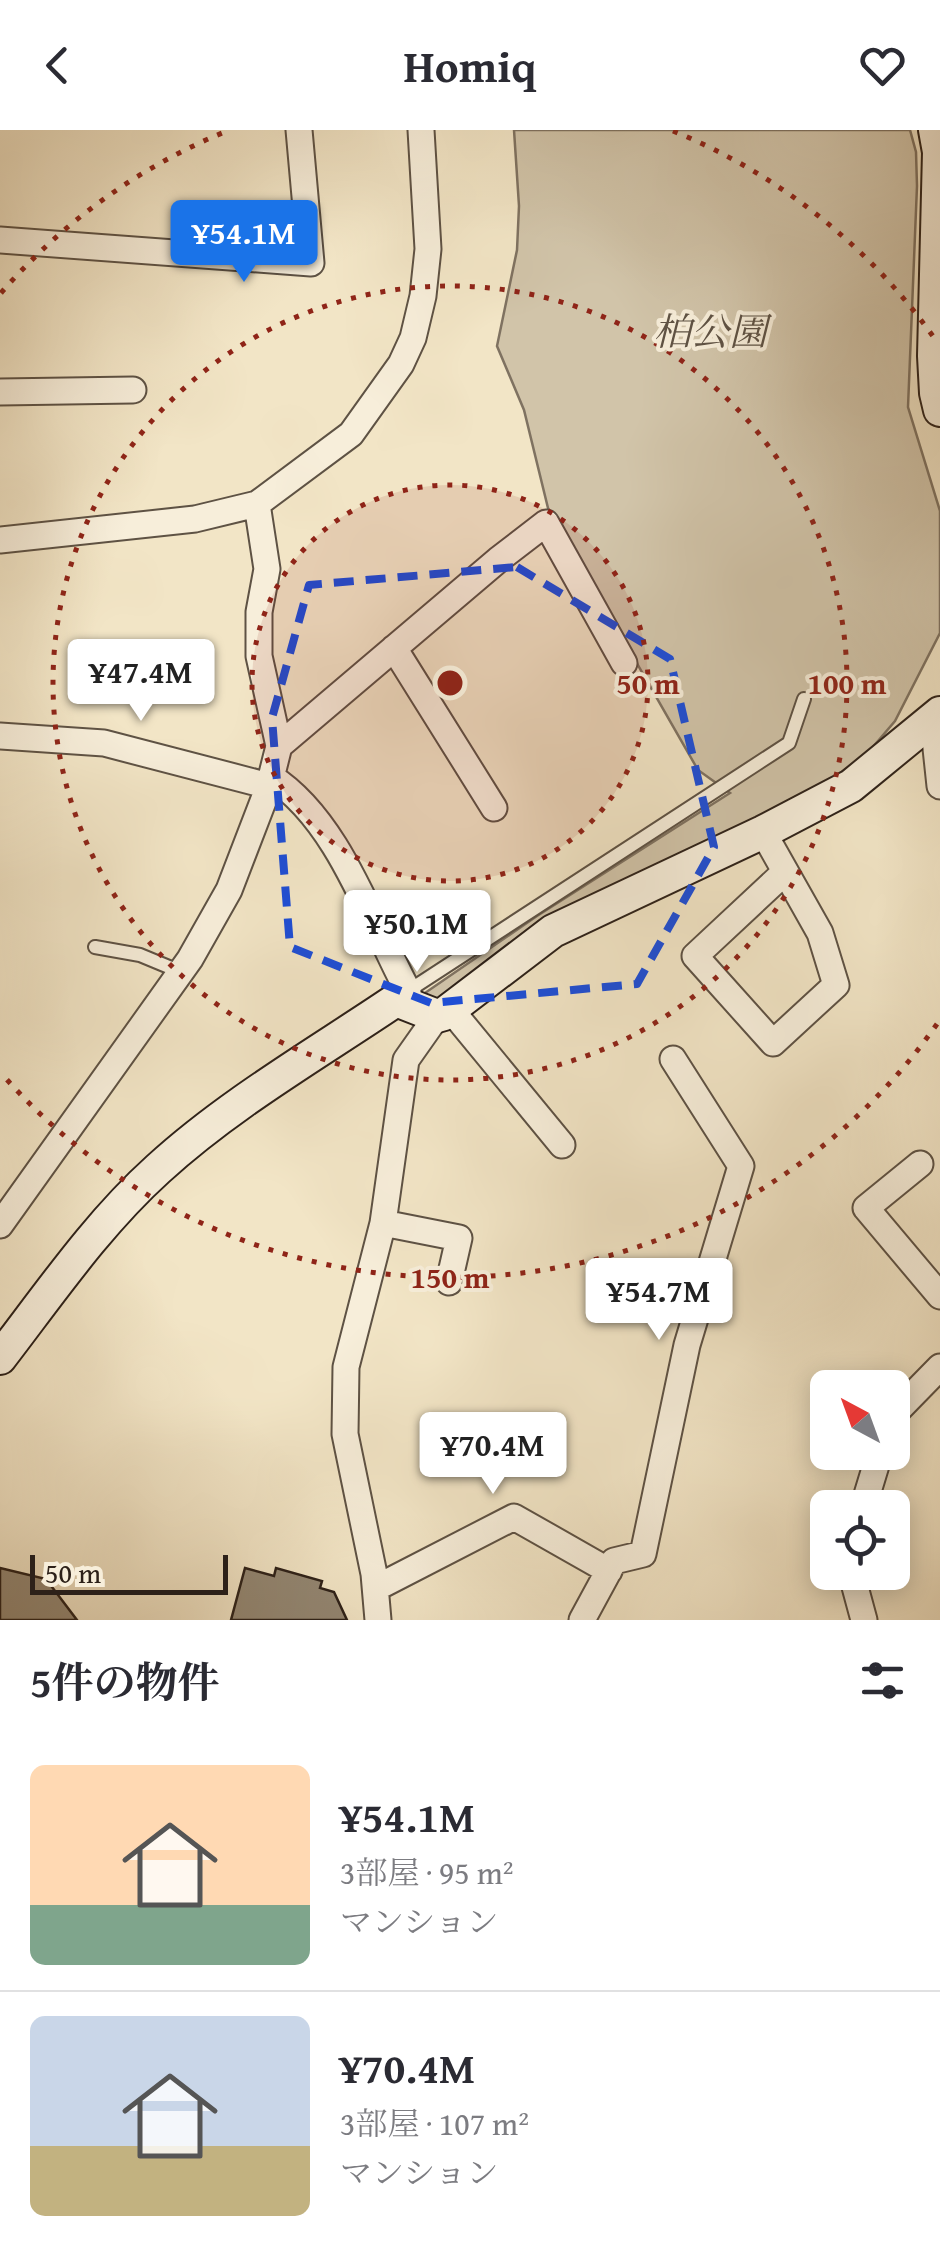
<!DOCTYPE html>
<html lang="ja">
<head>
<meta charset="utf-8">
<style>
	body { margin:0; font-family:"Gentium Book Plus","Noto Serif JP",serif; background:#f2f2f3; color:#2b2b33; height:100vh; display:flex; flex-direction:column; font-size:38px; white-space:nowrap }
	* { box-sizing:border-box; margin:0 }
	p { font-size:32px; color:#7c7c81 }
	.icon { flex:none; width:55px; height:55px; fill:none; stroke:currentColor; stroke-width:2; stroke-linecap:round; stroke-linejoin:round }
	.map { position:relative; height:1490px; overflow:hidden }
	.drawer { display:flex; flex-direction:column; background:#fff; flex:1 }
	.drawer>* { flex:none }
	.needle { width:65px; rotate:319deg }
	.fabs { position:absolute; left:810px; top:1240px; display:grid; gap:20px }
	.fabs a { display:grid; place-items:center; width:100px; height:100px; border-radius:15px; background:#fff; box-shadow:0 5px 25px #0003; font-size:50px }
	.scale { position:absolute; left:30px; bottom:25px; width:198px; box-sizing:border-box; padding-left:10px; border:5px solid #2d2119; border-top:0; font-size:28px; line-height:35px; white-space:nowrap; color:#2d2119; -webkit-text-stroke:8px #f7eeda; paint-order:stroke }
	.price { position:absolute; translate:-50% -85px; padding:0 22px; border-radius:10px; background:#fff; color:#222; font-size:32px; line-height:65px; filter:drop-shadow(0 2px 5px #0008) }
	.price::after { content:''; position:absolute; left:50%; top:60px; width:30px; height:22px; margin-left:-15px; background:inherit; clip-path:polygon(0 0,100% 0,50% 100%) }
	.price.current { background:#1a73e8; color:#fff }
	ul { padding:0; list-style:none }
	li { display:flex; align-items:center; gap:30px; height:250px; padding:0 30px }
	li+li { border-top:2px solid #e1e1e2 }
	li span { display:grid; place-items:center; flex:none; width:280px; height:200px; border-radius:15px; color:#555 }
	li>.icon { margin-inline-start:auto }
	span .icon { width:120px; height:120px; fill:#fffc; stroke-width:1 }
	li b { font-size:42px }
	h2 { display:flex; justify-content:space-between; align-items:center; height:120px; padding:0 30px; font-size:42px }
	header { display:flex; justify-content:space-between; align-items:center; height:130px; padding:0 30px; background:#fff; font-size:45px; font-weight:800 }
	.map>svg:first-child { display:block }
	.green { fill:#d1c4a9; stroke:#7f7261; stroke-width:2.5 }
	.building { fill:#938773; stroke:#2d2119; stroke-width:2.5 }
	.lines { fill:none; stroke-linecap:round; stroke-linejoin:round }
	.lane-casing { stroke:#5e5244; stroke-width:16 }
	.street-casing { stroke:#5e5244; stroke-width:29 }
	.secondary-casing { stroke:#2d2119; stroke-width:36 }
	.lane { stroke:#f7eeda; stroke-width:12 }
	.street { stroke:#f7eeda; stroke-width:25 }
	.secondary { stroke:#f7eeda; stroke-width:32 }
	.marked { fill:none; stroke:#1d4ed8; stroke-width:8; stroke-dasharray:20 12; stroke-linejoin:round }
	.ring { fill:none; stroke:#8f2418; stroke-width:5; stroke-dasharray:5 10 }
	.labels { text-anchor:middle; stroke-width:8; stroke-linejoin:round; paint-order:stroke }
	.park-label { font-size:38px; font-style:italic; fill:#5e5244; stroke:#f7eeda }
	.centre { fill:#8f2418; stroke:#f7eeda; stroke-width:5 }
	.ring-label { font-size:30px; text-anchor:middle; font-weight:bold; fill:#8f2418; stroke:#f7eeda; stroke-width:8; stroke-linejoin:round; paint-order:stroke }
</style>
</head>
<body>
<header><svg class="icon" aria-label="back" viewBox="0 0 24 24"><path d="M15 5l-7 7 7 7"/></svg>Homiq<svg class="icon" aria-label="heart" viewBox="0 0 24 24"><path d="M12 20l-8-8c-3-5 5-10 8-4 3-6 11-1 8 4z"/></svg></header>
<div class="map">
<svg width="940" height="1490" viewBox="0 0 940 1490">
	<rect width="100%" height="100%" fill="#f2e5c6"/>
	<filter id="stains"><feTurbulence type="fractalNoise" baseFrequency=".002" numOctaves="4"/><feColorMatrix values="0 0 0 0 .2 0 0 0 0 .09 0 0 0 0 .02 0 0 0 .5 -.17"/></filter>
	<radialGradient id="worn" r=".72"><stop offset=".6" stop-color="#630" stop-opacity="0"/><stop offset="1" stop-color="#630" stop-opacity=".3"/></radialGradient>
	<path class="green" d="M514,0H910L916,22L917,56L908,277L940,381V503L895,591L866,625L817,659L540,790L437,870L422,865L537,786L730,663L698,640L548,378L524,280L497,216L517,120L519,76Z"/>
	<path class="building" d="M0,1438L46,1449L77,1490H0Z
		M245,1438L274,1446L276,1438L322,1451L320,1458L334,1462L347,1490H231Z"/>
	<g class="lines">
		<g class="lane-casing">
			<path id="lane" d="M95,817L140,825L181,842
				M408,861L789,613L804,569"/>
		</g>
		<g class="street-casing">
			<path id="street" d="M0,110L311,133L299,0
				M0,262L133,260
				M0,410L195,389L257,374L351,304L401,234L413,208L423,166L428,119L421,0
				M394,518L494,678
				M933,590L940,656
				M0,606L104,613L269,656
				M279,616L498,430L546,393L624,533
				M271,647C339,690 371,793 408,861L396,870
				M763,702L820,803L836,855L773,913L695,826L785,742
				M451,880L562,1015
				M920,1034L866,1078L940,1166
				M383,1093L459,1108L449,1152
				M0,1095L190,829L229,760L269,656L279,616L259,526V482L267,439L257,374
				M892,1286L940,1237
				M863,1378L880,1322
				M851,1442L864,1490
				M376,1458L514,1387L609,1441
				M378,1490L374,1444L345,1304L346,1237L383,1093L406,930L437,886
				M582,1490L614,1431L643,1424L687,1215L741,1036L673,929"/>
		</g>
		<g class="secondary-casing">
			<path id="secondary" d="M935,0L939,22L934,226L936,263L940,280
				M0,1228C50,1163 97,1094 158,1039C229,974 316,924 396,870L437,886L444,884L553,801L763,702L851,656L940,583"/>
		</g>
		<use href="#lane" class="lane"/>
		<use href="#street" class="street"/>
		<use href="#secondary" class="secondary"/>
	</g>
	<path class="marked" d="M517,437L670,529L714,717L637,854L431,873L290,817L272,588L309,455Z"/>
	<circle cx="450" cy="553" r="198" fill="#8f2418" fill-opacity=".12"/>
	<g class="ring">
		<circle cx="450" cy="553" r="198"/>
		<circle cx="450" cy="553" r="397"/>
		<path d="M937 894A595 595 0 0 1 1 943M1 163A595 595 0 0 1 227 1M673 1A595 595 0 0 1 937 212"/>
	</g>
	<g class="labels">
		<g class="park-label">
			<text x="710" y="215">柏公園</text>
		</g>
	</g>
	<circle cx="450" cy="553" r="15" class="centre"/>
	<g class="ring-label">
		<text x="648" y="564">50 m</text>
		<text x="847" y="564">100 m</text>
		<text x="450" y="1158">150 m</text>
	</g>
	<rect width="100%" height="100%" filter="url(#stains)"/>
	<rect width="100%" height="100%" fill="url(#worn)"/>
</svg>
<div class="fabs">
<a><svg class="needle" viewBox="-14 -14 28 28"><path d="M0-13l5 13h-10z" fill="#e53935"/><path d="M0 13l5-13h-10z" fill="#7c7c81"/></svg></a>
<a><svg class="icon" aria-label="locate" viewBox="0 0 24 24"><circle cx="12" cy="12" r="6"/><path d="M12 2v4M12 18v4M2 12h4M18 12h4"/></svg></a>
</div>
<div class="scale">50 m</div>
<b class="price current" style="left:244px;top:155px">¥54.1M</b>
<b class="price" style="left:141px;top:594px">¥47.4M</b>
<b class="price" style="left:417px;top:845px">¥50.1M</b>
<b class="price" style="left:659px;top:1213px">¥54.7M</b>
<b class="price" style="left:493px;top:1367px">¥70.4M</b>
</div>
<section class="drawer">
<h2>5件の物件<svg class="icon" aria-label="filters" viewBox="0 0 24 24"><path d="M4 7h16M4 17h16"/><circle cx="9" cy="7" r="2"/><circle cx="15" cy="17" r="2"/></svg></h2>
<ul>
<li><span style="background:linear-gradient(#ffd9b3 70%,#7fa58c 0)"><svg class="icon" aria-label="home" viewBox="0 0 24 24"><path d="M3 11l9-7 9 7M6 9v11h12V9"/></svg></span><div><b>¥54.1M</b><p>3部屋 · 95 m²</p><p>マンション</p></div></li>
<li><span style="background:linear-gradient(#c9d6e8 65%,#c2b280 0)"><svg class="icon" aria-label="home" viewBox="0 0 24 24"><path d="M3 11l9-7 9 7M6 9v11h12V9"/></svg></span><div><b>¥70.4M</b><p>3部屋 · 107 m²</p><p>マンション</p></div></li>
</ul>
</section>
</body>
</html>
